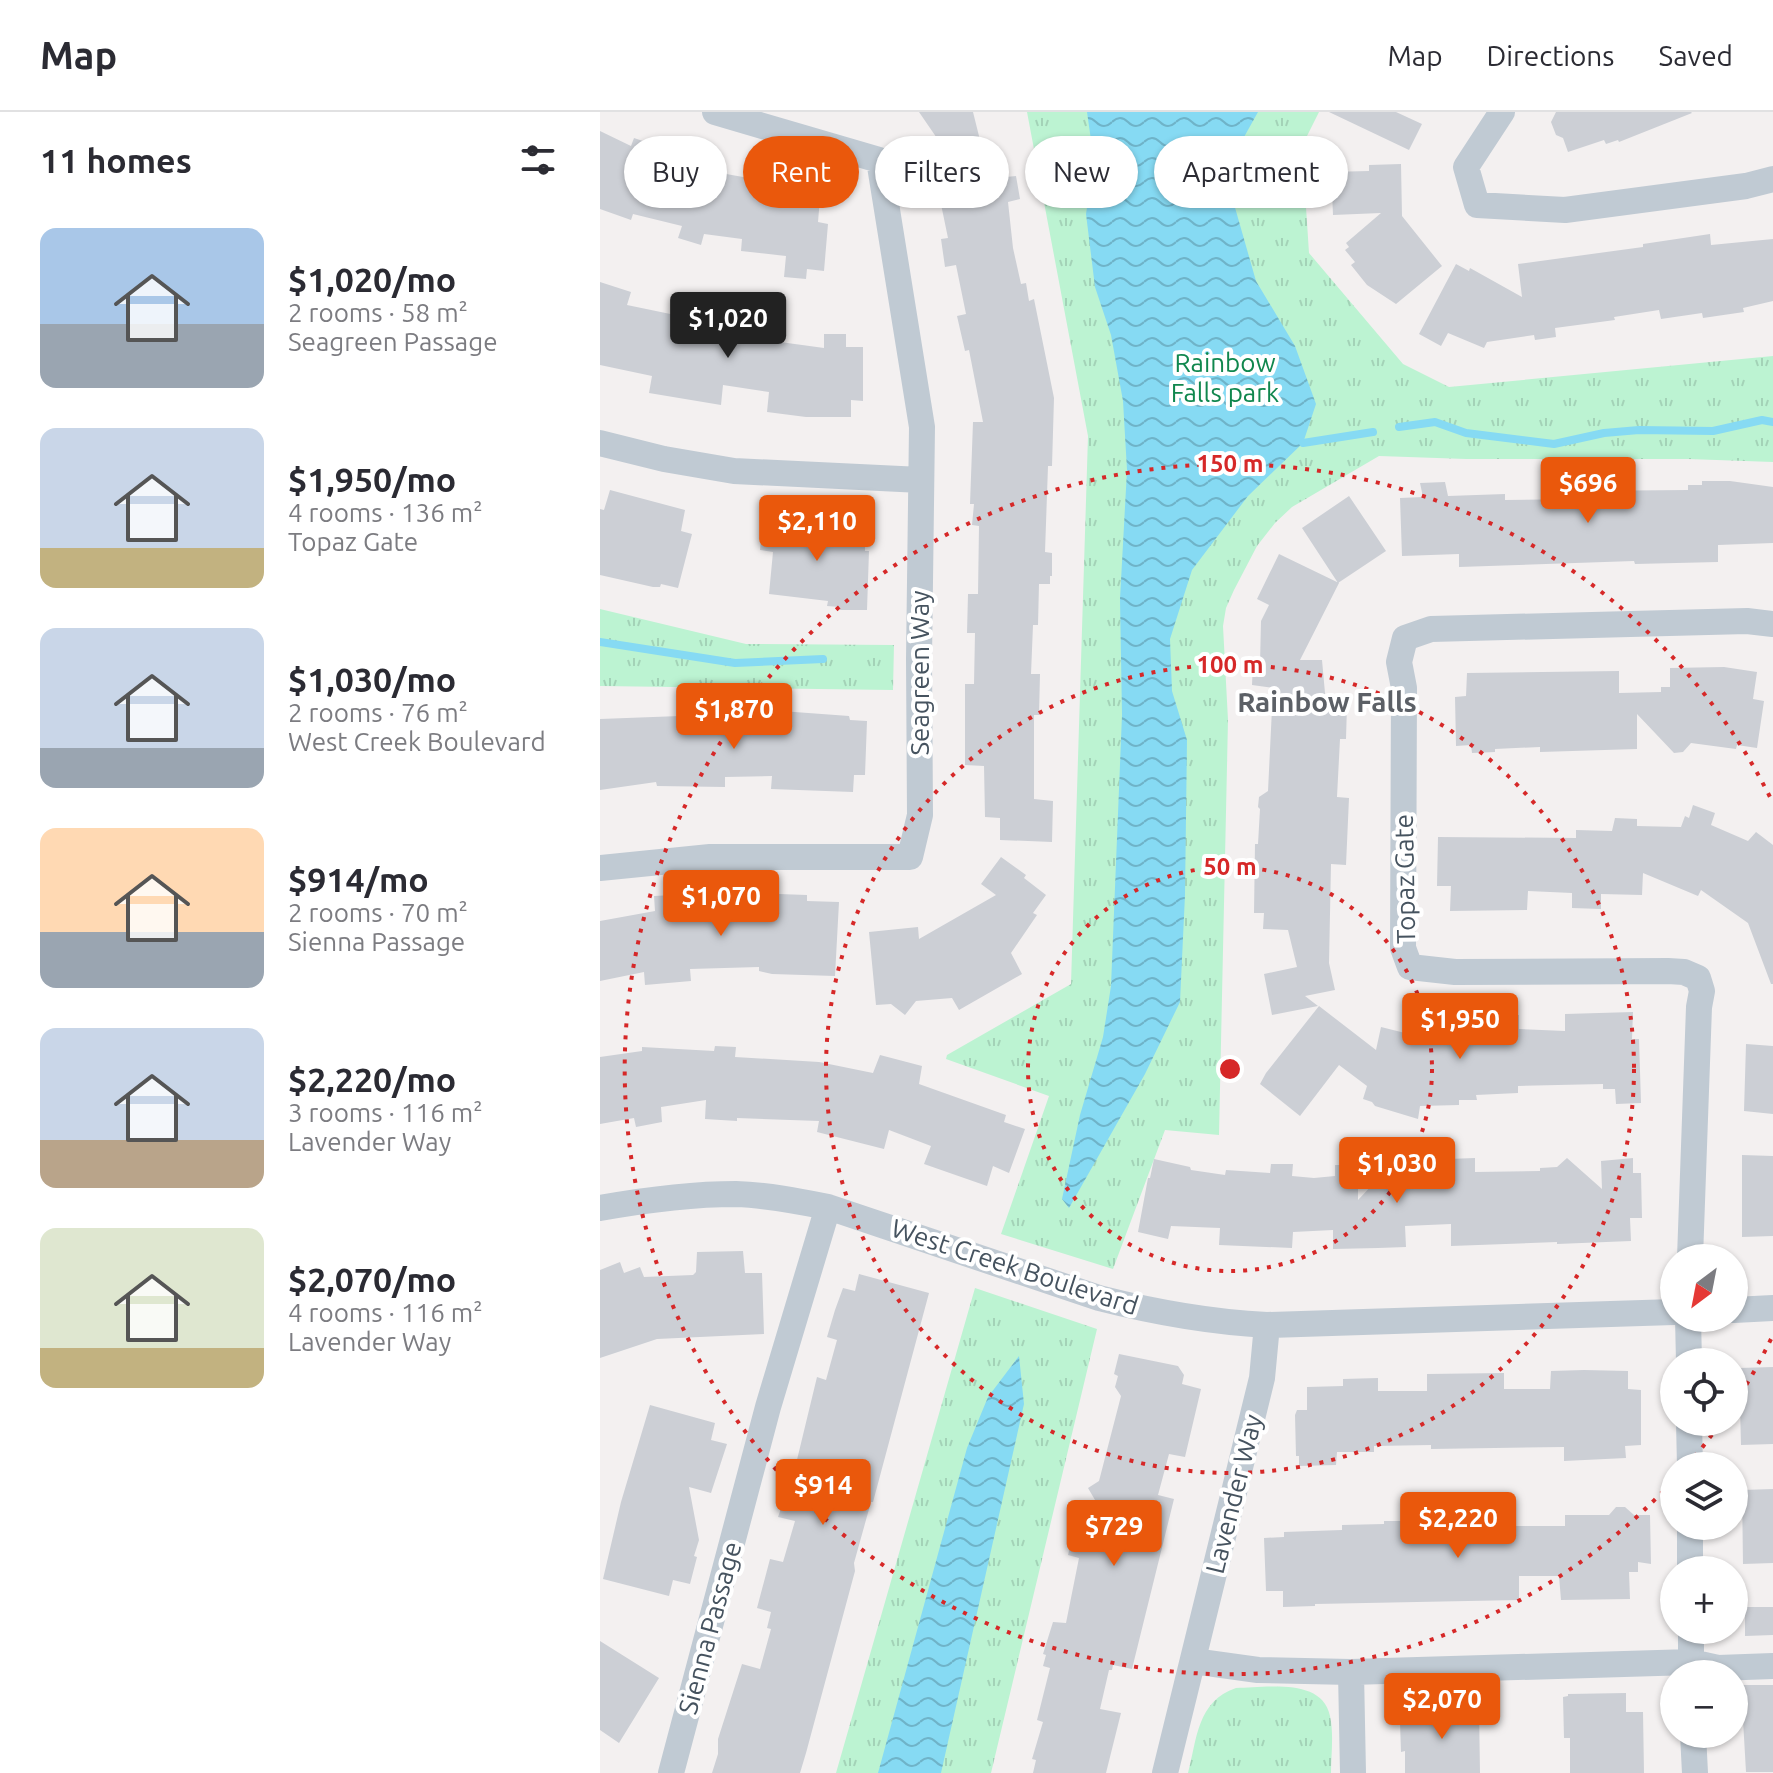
<!DOCTYPE html>
<html lang="en">
<head>
<meta charset="utf-8">
<style>
	body { margin:0; font-family:Ubuntu,sans-serif; background:#f7f7f7; color:#2b2b33; height:100vh; display:flex; flex-direction:column; font-size:30px; white-space:nowrap }
	* { box-sizing:border-box; margin:0 }
	p { font-size:26px; color:#7c7c81 }
	.icon { flex:none; width:44px; height:44px; fill:none; stroke:currentColor; stroke-width:2; stroke-linecap:round; stroke-linejoin:round }
	.map { position:relative; flex:1; overflow:hidden }
	.drawer { display:flex; flex-direction:column; background:#fff; width:600px }
	.drawer>* { flex:none }
	.guide { position:absolute; left:24px; top:24px; width:760px; height:72px; display:flex; gap:16px }
	.needle { width:52px; rotate:212deg }
	.controls { position:absolute; left:1060px; top:1132px; display:grid; gap:16px }
	.controls a { display:grid; place-items:center; width:88px; height:88px; border-radius:50%; background:#fff; box-shadow:0 2px 6px #0004; font-size:40px }
	.price { position:absolute; translate:-50% -68px; padding:0 18px; border-radius:8px; background:#ea580c; color:#fff; font-size:26px; line-height:52px; filter:drop-shadow(0 2px 4px #0008) }
	.price::after { content:''; position:absolute; left:50%; top:48px; width:24px; height:18px; margin-left:-12px; background:inherit; clip-path:polygon(0 0,100% 0,50% 100%) }
	.price.active { background:#222; color:#fff }
	ul { padding:0; list-style:none }
	li { display:flex; align-items:center; gap:24px; height:200px; padding:0 40px }
	li span { display:grid; place-items:center; flex:none; width:224px; height:160px; border-radius:16px; color:#555 }
	li>.icon { margin-inline-start:auto }
	span .icon { width:96px; height:96px; fill:#fffc; stroke-width:1 }
	li b { font-size:34px }
	h2 { display:flex; justify-content:space-between; align-items:center; height:96px; padding:0 40px; font-size:34px }
	.tag { padding:0 28px; border-radius:36px; background:#fff; box-shadow:0 2px 6px #0004; font-size:28px; line-height:72px }
	.tag.active { background:#ea580c; color:#fff }
	header { display:flex; align-items:center; gap:48px; box-sizing:border-box; height:112px; padding:0 40px; background:#fff; border-bottom:2px solid #e1e1e2 }
	header strong { font-size:38px }
	nav { display:flex; gap:44px; margin-inline-start:auto; font-size:28px }
	main { display:flex; flex:1; min-height:0 }
	.map>svg:first-child { display:block }
	.grass { fill:url(#grass-tufts) }
	.water { fill:url(#water-waves) }
	.lines { fill:none; stroke-linecap:round; stroke-linejoin:round }
	.stream { stroke:#86daf3; stroke-width:8 }
	.building { fill:#cccfd5 }
	.minor { stroke:#c0cad3; stroke-width:26 }
	.ring { fill:none; stroke:#d62828; stroke-width:4; stroke-dasharray:4 8 }
	.labels { text-anchor:middle; stroke-width:8; stroke-linejoin:round; paint-order:stroke }
	.park-label { font-size:26px; fill:#10874e; stroke:#fff }
	.street-label { font-size:26px; fill:#46535f; stroke:#fff }
	.neighbourhood-label { font-size:28px; font-weight:bold; fill:#5c6066; stroke:#fff }
	.centre { fill:#d62828; stroke:#fff; stroke-width:4 }
	.ring-label { font-size:24px; text-anchor:middle; font-weight:bold; fill:#d62828; stroke:#fff; stroke-width:8; stroke-linejoin:round; paint-order:stroke }
</style>
</head>
<body>
<header>
<strong>Map</strong>
<nav><a>Map</a><a>Directions</a><a>Saved</a></nav>
</header>
<main>
<section class="drawer">
<h2>11 homes<svg class="icon" aria-label="filters" viewBox="0 0 24 24"><path d="M4 7h16M4 17h16"/><circle cx="9" cy="7" r="2"/><circle cx="15" cy="17" r="2"/></svg></h2>
<ul>
<li><span style="background:linear-gradient(#a9c7e8 60%,#9aa5b1 0)"><svg class="icon" aria-label="home" viewBox="0 0 24 24"><path d="M3 11l9-7 9 7M6 9v11h12V9"/></svg></span><div><b>$1,020/mo</b><p>2 rooms · 58 m²</p><p>Seagreen Passage</p></div></li>
<li><span style="background:linear-gradient(#c9d6e8 75%,#c2b280 0)"><svg class="icon" aria-label="home" viewBox="0 0 24 24"><path d="M3 11l9-7 9 7M6 9v11h12V9"/></svg></span><div><b>$1,950/mo</b><p>4 rooms · 136 m²</p><p>Topaz Gate</p></div></li>
<li><span style="background:linear-gradient(#c9d6e8 75%,#9aa5b1 0)"><svg class="icon" aria-label="home" viewBox="0 0 24 24"><path d="M3 11l9-7 9 7M6 9v11h12V9"/></svg></span><div><b>$1,030/mo</b><p>2 rooms · 76 m²</p><p>West Creek Boulevard</p></div></li>
<li><span style="background:linear-gradient(#ffd9b3 65%,#9aa5b1 0)"><svg class="icon" aria-label="home" viewBox="0 0 24 24"><path d="M3 11l9-7 9 7M6 9v11h12V9"/></svg></span><div><b>$914/mo</b><p>2 rooms · 70 m²</p><p>Sienna Passage</p></div></li>
<li><span style="background:linear-gradient(#c9d6e8 70%,#b9a48a 0)"><svg class="icon" aria-label="home" viewBox="0 0 24 24"><path d="M3 11l9-7 9 7M6 9v11h12V9"/></svg></span><div><b>$2,220/mo</b><p>3 rooms · 116 m²</p><p>Lavender Way</p></div></li>
<li><span style="background:linear-gradient(#dfe7d0 75%,#c2b280 0)"><svg class="icon" aria-label="home" viewBox="0 0 24 24"><path d="M3 11l9-7 9 7M6 9v11h12V9"/></svg></span><div><b>$2,070/mo</b><p>4 rooms · 116 m²</p><p>Lavender Way</p></div></li>
</ul>
</section>
<div class="map">
<svg width="1173" height="1661" viewBox="0 0 1173 1661">
	<defs>
		<pattern id="grass-tufts" width="24" height="20" patternUnits="userSpaceOnUse" patternTransform="scale(2)"><rect width="24" height="20" fill="#bcf3d2"/><path d="M3 7l-1-3M5 7V3M7 7l1-3M15 17l-1-3M17 17v-4M19 17l1-3" fill="none" stroke="#a3d2b7"/></pattern>
		<pattern id="water-waves" width="16" height="10" patternUnits="userSpaceOnUse" patternTransform="scale(2)"><rect width="16" height="10" fill="#86daf3"/><path d="M0 5q4-4 8 0t8 0" fill="none" stroke="#6fb3c8"/></pattern>
	</defs>
	<rect width="100%" height="100%" fill="#f3f0f0"/>
	<path class="grass" d="M427,0H719L702,34L709,141L803,252L849,275L1173,244V350L1088,347H866L779,344L692,395L675,411L657,434L634,478L626,496L623,514L628,608L619,1023L565,1018L513,1157L401,1122L449,984L346,947L347,943L471,872L488,324Z
		M0,497L146,532L294,533L293,578L0,574Z
		M375,1176L497,1217L391,1661H236Z
		M636,1576C665,1576 722,1565 730,1604C734,1622 731,1643 731,1661H588C597,1627 597,1589 636,1576Z"/>
	<path class="water" d="M487,0H658L634,43L632,85L656,169L695,234L716,292L703,331L648,384L592,458L570,527L572,579L587,628L585,783L580,890L545,962L469,1096L462,1087L480,1003L503,925L511,874L522,603L520,487L527,358L523,289L511,223L495,175L486,102L494,49Z
		M419,1244L424,1292L341,1661H278L367,1336L388,1285Z"/>
	<g class="lines">
		<path class="stream" d="M799,315L835,310L866,321L954,332L1004,321L1039,318L1113,319L1162,308L1173,310
			M703,331L773,320
			M0,530L135,551L223,547"/>
	</g>
	<path class="building" d="M319,0H373L385,48L401,45L406,65L416,64L420,87L408,90L413,136L421,172L426,171L429,189L434,187L454,286L452,354H448L445,440L452,441V464H450V472H439L438,513H433L431,562H440L439,603H434V687L453,689L452,730L400,728V706L385,705L384,654L365,653V572H374L375,521H367L368,482H378L379,414L372,413L374,392H370L373,310H383L369,238L365,239L357,204L366,202L356,153L345,155L341,127L348,126L337,73L350,71L343,35Z
		M729,0H796L822,12L809,38Z
		M956,0H1091L1092,1L1019,30L1018,28L1006,32L1004,28L968,40L963,26L956,23L951,10Z
		M0,19L31,34L34,26L87,44L117,51L115,60L183,72L182,82L220,86L218,110L228,112L224,159L207,157L206,167L184,165L186,144L141,139L142,127L104,122L101,133L78,126L82,114L33,102L31,108L0,97Z
		M801,52L802,104L842,154L796,192L767,173L751,153L755,150L745,138L749,135L746,131L781,101L733,103L732,80L690,78V61L769,59V53Z
		M1110,122L1111,133L1173,127V189L1143,196L1144,200L1103,206L1102,201L1061,207L1059,198L1014,205L1015,208L955,216L956,225L935,228L934,223L887,230L884,236L848,221L841,234L819,222L856,152L869,159L870,156L922,185L918,152L1043,135V132Z
		M0,170L31,180L27,193L80,204L79,206L140,214L139,218L152,220L151,226L224,236V222H246V235H263V289L251,288V305H206L167,300L169,280L123,273L121,293L49,281L52,264L0,253Z
		M1102,369H1130L1173,375V431L1118,433V450L1035,452L1034,449L859,455V442L802,444L800,386L823,385L820,371L845,370L848,384L905,382V388L976,387V379L1088,378V373H1102Z
		M10,378L85,398L81,419L92,422L78,476L61,472L60,475H53L0,463V397L4,398Z
		M749,384L786,439L738,471L702,416Z
		M163,406L206,410V414H259V432H265V439H269L267,498H240V495L227,494L228,489L169,482L173,440L160,438Z
		M679,442L739,471L700,548H722L726,592L747,593L746,627H740L737,685L749,686L746,753L731,752L729,851L735,878L705,884L718,894L672,903L664,862L697,855L688,818L663,817L664,801H654L655,732H658L660,697L658,695L659,685L668,679L673,576L652,573L653,551L660,552L661,509L669,493L657,487Z
		M1124,555L1157,560L1153,587L1164,589L1157,636L1137,633L1136,637L1091,631L1083,640L1074,641L1037,602V637L940,640V635L895,637V640L872,641L871,633L856,634L855,585L866,584L867,561L1019,559V581L1061,580V575H1070V556Z
		M181,599L249,604L250,608L267,609L265,663H254L253,680L171,677L172,664L125,665V675L57,674L56,670L0,678V607L133,602L181,604Z
		M1093,693L1115,701L1111,713L1148,729L1156,720L1173,733V872H1171L1148,811L1101,778L1098,784L1043,761L1042,783L1001,782V797L972,796V781L928,779L927,798L850,799L851,774H837L838,725L976,726V718L1012,719L1015,706L1037,707V714L1081,715L1085,704L1089,706Z
		M401,745L426,763L424,766L446,783L433,801L437,803L411,841L422,862L359,898L352,886L316,889L305,903L291,892L276,893L269,820L318,815L319,827L396,783L381,772Z
		M133,780L134,797L178,795L179,782L207,783V789L239,790L235,864L172,862L159,859V855L90,857L91,869L45,873L44,860L0,869V809L55,799L54,784Z
		M719,894L776,938L781,915L809,922L807,930L858,928L855,909H890V904L919,903V917L965,919V902L1033,900L1032,927H1039L1041,991L1016,992L1015,977H1003V972L918,974V981L876,983L877,988H859V993L820,994L818,1007L775,994L772,990L763,987L767,974L739,953L700,1004L660,972L666,961Z
		M1146,932L1173,934V1002L1144,999Z
		M115,934L136,935L135,945L219,950L273,961L280,943L322,954L319,972L406,1003L404,1010L425,1017L409,1061L393,1054L387,1074L324,1052L331,1034L289,1018L284,1037L217,1020L219,1009L137,1006V1009L105,1007L106,988L61,995L62,1010L36,1015L34,1006L0,1012V945L42,939V935L114,939Z
		M1142,1043L1173,1044V1124L1142,1125Z
		M875,1046V1060L940,1059V1056L957,1055L967,1046L1002,1077L1001,1049L1033,1046V1061H1041L1042,1106H1030L1031,1129L957,1132V1130L851,1134V1112L805,1114L806,1135L778,1136L733,1137V1118L693,1120L692,1136L619,1133L620,1116L571,1114L568,1127L538,1120L548,1066H550L554,1047L590,1055L591,1058L625,1063L626,1058L670,1061L671,1052H693L692,1064L714,1066L735,1064V1053H758V1088L793,1051L804,1059H836L848,1047Z
		M143,1139L145,1161H162L164,1222L57,1227L0,1246V1158L20,1150L24,1161L40,1155L44,1165L93,1163L96,1160L97,1140Z
		M259,1162L329,1181L273,1390H271L254,1451L255,1459L206,1641L200,1661H112L118,1642V1627L142,1552L160,1557L171,1517L167,1516L171,1500L157,1496L170,1447L183,1450L195,1409L178,1405L195,1356L217,1265L226,1268L237,1228L227,1225L235,1198L243,1176L255,1179Z
		M519,1242L578,1254L584,1263L582,1272L601,1277L585,1345L569,1342L558,1383L574,1387L532,1557L513,1553L512,1558H509L500,1597L521,1601L506,1661H433L436,1648L432,1647L443,1610L437,1608L450,1556L443,1554L446,1543L443,1542L453,1510L466,1511L479,1446L468,1443L476,1410L512,1417L488,1376L499,1369L521,1284L515,1275L518,1264L514,1262Z
		M1173,1255V1332L1141,1333L1139,1256Z
		M984,1258L1028,1259V1277L1041,1278V1333L1025,1334L1026,1346L964,1349V1335L831,1337V1333L774,1334V1340H737L736,1353L699,1354V1344H696L695,1303L697,1298H707V1275L743,1274V1267L778,1266V1279H827V1262L904,1261V1277H950L951,1259Z
		M50,1293L115,1311L111,1328L127,1332L111,1381L89,1375L99,1428L94,1444L97,1445L90,1472L73,1468L69,1484L3,1467L21,1390Z
		M1173,1377V1451L1143,1452L1142,1378Z
		M1016,1395H1025L1034,1403H1050L1051,1452L1038,1450V1460H1029L1030,1487L961,1488L959,1464H919V1488L715,1492V1494L683,1495V1479H666L664,1426L684,1425V1420L742,1418V1413L784,1412V1409H807V1418H848V1403L872,1402V1409L913,1407L914,1414H965V1403H1009Z
		M1145,1495H1173V1523L1145,1524Z
		M0,1529L59,1566L19,1631L0,1618Z
		M1141,1573H1173V1660H1146Z
		M1026,1581V1600H1043L1044,1661H970V1626H964L963,1585L968,1584V1582Z
		M873,1594V1597H879L880,1661H805V1639L801,1640L800,1610H819V1595Z"/>
	<g class="lines">
		<path class="minor" d="M902,0L866,55L877,93L965,98L1146,74L1173,67
			M0,331L64,347L134,359L321,368
			M0,756L110,745H310L320,703L319,547L322,315L279,48L115,0
			M0,1096C45,1088 90,1082 136,1082C167,1083 198,1089 228,1095L499,1186C554,1200 610,1210 667,1213L1074,1200
			M1090,1146L1099,895L1102,879L1098,866L1084,860L1068,859L855,860L810,855L803,836L804,576L799,550L805,526L831,517L1147,509L1173,512
			M1134,1198L1173,1196
			M1088,1206L1089,1250
			M1089,1310L1090,1354
			M1090,1414V1458
			M1091,1518V1562
			M593,1549L658,1558L751,1560L1091,1550L1118,1556L1173,1554
			M751,1560L753,1661
			M1093,1622L1095,1661
			M71,1661L168,1295L228,1095
			M565,1661L662,1266L667,1213"/>
	</g>
	<g class="ring">
		<circle cx="630" cy="957" r="202"/>
		<circle cx="630" cy="957" r="404"/>
		<path d="M1171 1227A605 605 0 0 1 1135 1291M1119 1313A605 605 0 0 1 1087 1354M1072 1370A605 605 0 1 1 1171 687"/>
	</g>
	<g class="labels">
		<g class="park-label">
			<text x="625" y="260">Rainbow<tspan x="625" dy="30">Falls park</tspan></text>
		</g>
		<g class="street-label">
			<text transform="translate(320 561) rotate(-90)" y="9">Seagreen Way</text>
			<text transform="translate(805 767) rotate(-91)" y="9">Topaz Gate</text>
			<text transform="translate(415 1155) rotate(18)" y="9">West Creek Boulevard</text>
			<text transform="translate(634 1382) rotate(-76)" y="9">Lavender Way</text>
			<text transform="translate(110 1516) rotate(-75)" y="9">Sienna Passage</text>
		</g>
		<g class="neighbourhood-label">
			<text x="727" y="600">Rainbow Falls</text>
		</g>
	</g>
	<circle cx="630" cy="957" r="12" class="centre"/>
	<g class="ring-label">
		<text x="630" y="360">150 m</text>
		<text x="630" y="561">100 m</text>
		<text x="630" y="763">50 m</text>
	</g>
</svg>
<div class="controls">
<a><svg class="needle" viewBox="-14 -14 28 28"><path d="M0-13l5 13h-10z" fill="#e53935"/><path d="M0 13l5-13h-10z" fill="#7c7c81"/></svg></a>
<a><svg class="icon" aria-label="locate" viewBox="0 0 24 24"><circle cx="12" cy="12" r="6"/><path d="M12 2v4M12 18v4M2 12h4M18 12h4"/></svg></a>
<a><svg class="icon" aria-label="layers" viewBox="0 0 24 24"><path d="M12 4l9 5-9 5-9-5zM3 14l9 5 9-5"/></svg></a>
<a>+</a>
<a>−</a>
</div>
<b class="price active" style="left:128px;top:248px">$1,020</b>
<b class="price" style="left:988px;top:413px">$696</b>
<b class="price" style="left:217px;top:451px">$2,110</b>
<b class="price" style="left:134px;top:639px">$1,870</b>
<b class="price" style="left:121px;top:826px">$1,070</b>
<b class="price" style="left:860px;top:949px">$1,950</b>
<b class="price" style="left:797px;top:1093px">$1,030</b>
<b class="price" style="left:223px;top:1415px">$914</b>
<b class="price" style="left:858px;top:1448px">$2,220</b>
<b class="price" style="left:514px;top:1456px">$729</b>
<b class="price" style="left:842px;top:1629px">$2,070</b>
<div class="guide">
<a class="tag">Buy</a>
<a class="tag active">Rent</a>
<a class="tag">Filters</a>
<a class="tag">New</a>
<a class="tag">Apartment</a>
</div>
</div>
</main>
</body>
</html>
